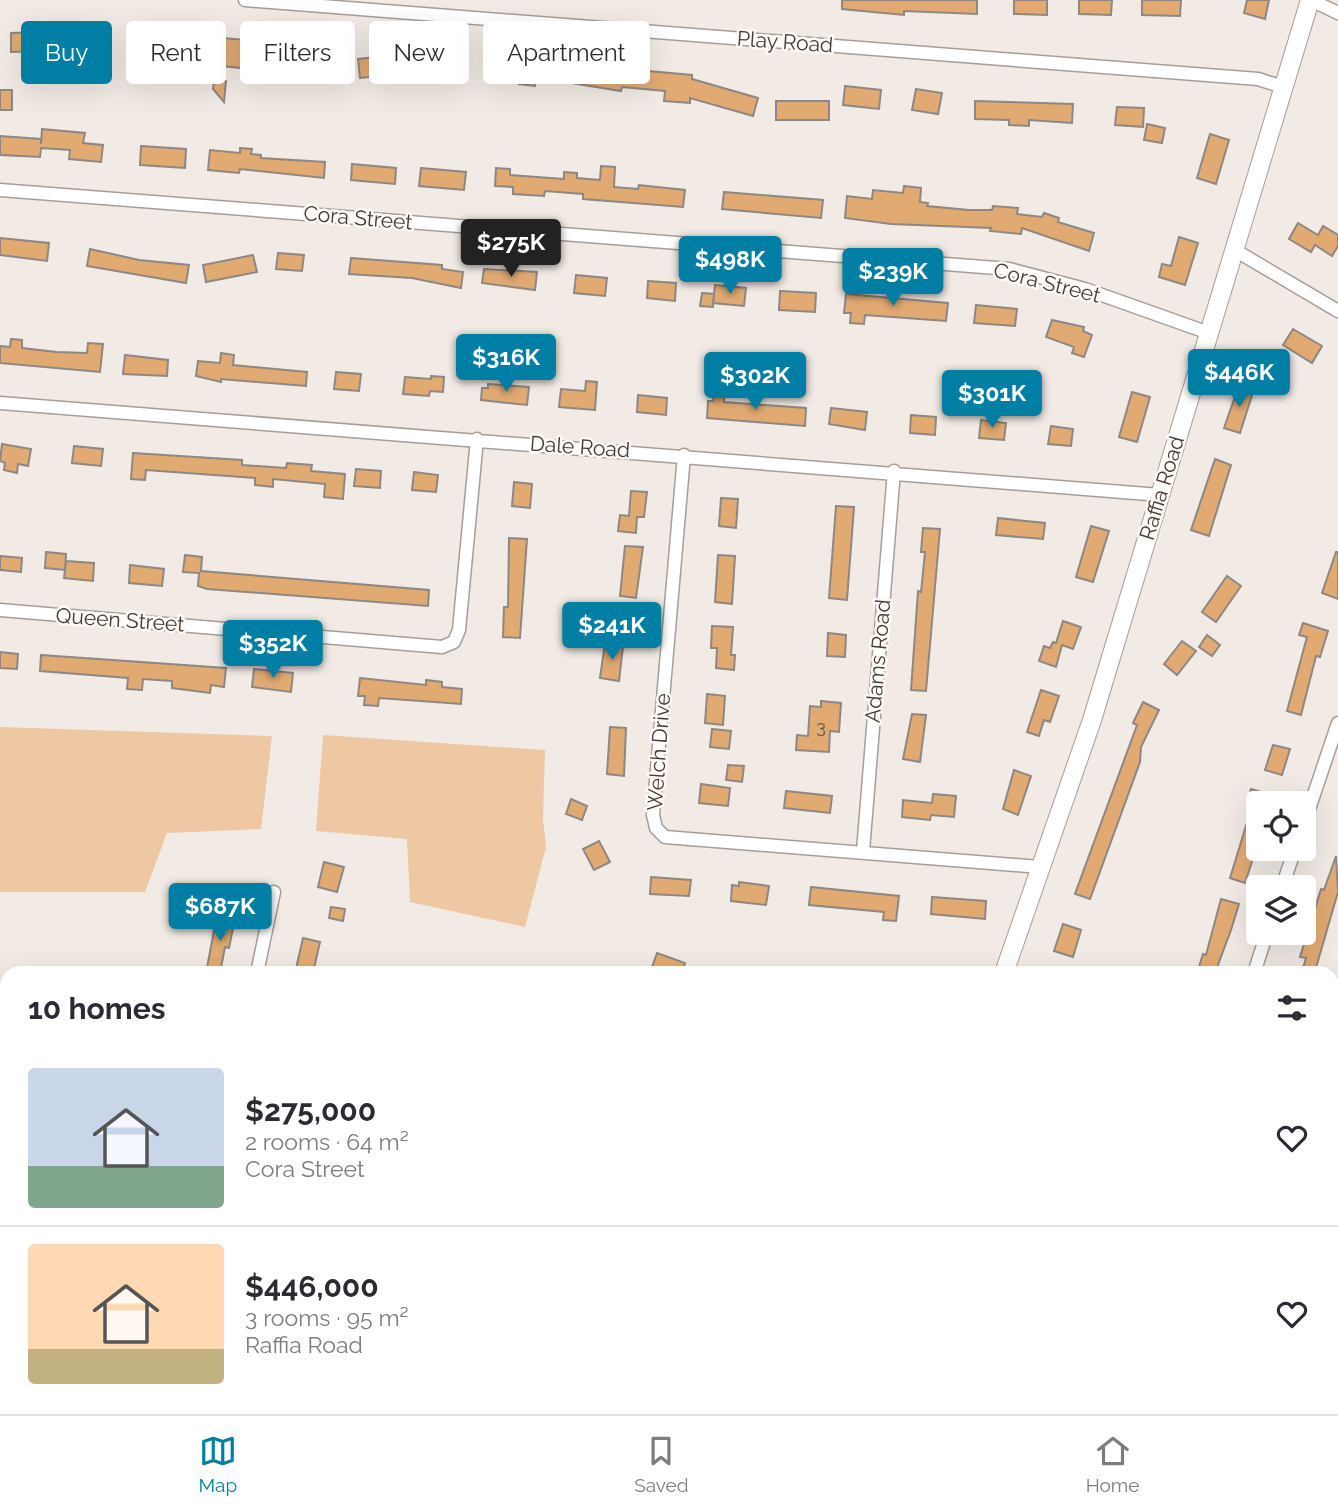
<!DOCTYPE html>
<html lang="en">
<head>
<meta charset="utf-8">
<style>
	body { margin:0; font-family:Raleway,sans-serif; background:#f2f2f3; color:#2b2b33; height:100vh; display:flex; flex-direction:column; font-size:26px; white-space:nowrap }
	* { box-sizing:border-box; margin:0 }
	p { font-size:23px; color:#7c7c81 }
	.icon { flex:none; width:38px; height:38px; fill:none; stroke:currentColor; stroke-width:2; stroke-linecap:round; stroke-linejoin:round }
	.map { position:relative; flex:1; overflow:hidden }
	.details { position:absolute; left:0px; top:966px; width:1339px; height:448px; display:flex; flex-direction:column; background:#fff; border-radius:21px 21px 0 0; box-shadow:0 7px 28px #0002 }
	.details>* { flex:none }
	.hud { position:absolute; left:21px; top:21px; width:700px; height:63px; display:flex; gap:14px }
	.tools { position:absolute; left:1246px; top:791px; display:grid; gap:14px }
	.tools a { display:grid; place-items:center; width:70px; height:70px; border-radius:7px; background:#fff; box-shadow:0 7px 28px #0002; font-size:35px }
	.price { position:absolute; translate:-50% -60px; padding:0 16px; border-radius:7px; background:#007ea4; color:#fff; font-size:23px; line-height:46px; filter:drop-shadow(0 2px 4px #0008) }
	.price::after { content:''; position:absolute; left:50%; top:42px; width:21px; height:16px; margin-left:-10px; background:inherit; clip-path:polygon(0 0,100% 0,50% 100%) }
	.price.current { background:#222; color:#fff }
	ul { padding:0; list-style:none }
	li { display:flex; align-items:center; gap:21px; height:175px; padding:0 28px }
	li+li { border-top:2px solid #e1e1e2 }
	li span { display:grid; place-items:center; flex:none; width:196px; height:140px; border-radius:7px; color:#555 }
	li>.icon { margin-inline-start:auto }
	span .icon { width:84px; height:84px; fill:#fffc; stroke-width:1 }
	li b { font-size:30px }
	h2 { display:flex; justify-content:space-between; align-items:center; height:84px; padding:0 28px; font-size:30px }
	.tag { padding:0 24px; border-radius:7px; background:#fff; box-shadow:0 7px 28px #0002; font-size:24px; line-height:63px }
	.tag.current { background:#007ea4; color:#fff }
	.tabs { display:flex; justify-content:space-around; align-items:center; height:98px; border-top:2px solid #e1e1e2; background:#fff; font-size:19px; color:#7c7c81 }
	.tabs a { display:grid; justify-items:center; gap:4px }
	.tabs .current { color:#007ea4 }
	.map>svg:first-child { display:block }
	.green { fill:#eec7a3 }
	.building { fill:#e2aa73; stroke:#8e8782; stroke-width:2 }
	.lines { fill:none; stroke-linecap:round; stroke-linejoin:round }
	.minor-casing { stroke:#a59e99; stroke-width:15 }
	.secondary-casing { stroke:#a59e99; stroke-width:20 }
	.minor { stroke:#fff; stroke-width:12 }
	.secondary { stroke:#fff; stroke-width:18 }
	.labels { text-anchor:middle; stroke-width:5; stroke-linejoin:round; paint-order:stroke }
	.number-label { font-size:18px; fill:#685848 }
	.street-label { font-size:21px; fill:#3f3c3a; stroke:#fef9f4 }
</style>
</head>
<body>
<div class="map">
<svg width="1338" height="1414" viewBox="0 0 1338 1414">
	<rect width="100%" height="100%" fill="#f2ebe5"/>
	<path class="green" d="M0,727L272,736L261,829L167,833L145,892H0Z
		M323,735L545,750L543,820L546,847L525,927L410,902L407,839L316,831Z"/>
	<path class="building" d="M842,0H977V14L904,11V15L842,9Z
		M1014,0H1047V15L1014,14Z
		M1079,0H1112L1111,15L1079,14Z
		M1142,0H1181L1180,16L1142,15Z
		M1247,0H1269L1265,19L1244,13Z
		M106,31L107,50L79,51L77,33Z
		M39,32L40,37L46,36V51L11,52V33Z
		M154,34L199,44L195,61L150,51Z
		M246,37L276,42L274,62L250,60V69L221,66L223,38L246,40Z
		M313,50L344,58L339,77L308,68Z
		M425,52L460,56L458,75L411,70V73L360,78L358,59Z
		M498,59L524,61L523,68L537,70L535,86L519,84V79L496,77Z
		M567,64L638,74V70L692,75V79L758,98L753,116L690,98V103L664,101L665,91L622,87L621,91L565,82Z
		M214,79L226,81L224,102L213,89Z
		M845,86L881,90L879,109L843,105Z
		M916,89L942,93L938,114L912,110Z
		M0,90H12V110H0Z
		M776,101H829V120H776Z
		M975,101L1073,104L1072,123L1029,120V126L1009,125V120L975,119Z
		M1117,107L1144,108L1143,127L1115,125Z
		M1147,124L1165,128L1162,143L1144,140Z
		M42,129L85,133L83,143L103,145L101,162L69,159L70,150L41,148L40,157L0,155V136L41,139V144Z
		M1210,134L1229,140L1216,184L1197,178Z
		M141,146L186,149L185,168L140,165Z
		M240,148L252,149L251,154L261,155V158L325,162L324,178L240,169L239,173L208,170L210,150L240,153Z
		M352,164L396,168L395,184L351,180Z
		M601,166L615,167L614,187L638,189L639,185L685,190L683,207L583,199V194L545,191L544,196L513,194V187L495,186L496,168L510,169V175L564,179V172L577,173V178L600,180Z
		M421,168L466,172L464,190L419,186Z
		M904,186L921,188L920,202L928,203L927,206L969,210H992L993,206L1018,208L1017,214L1042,217L1044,213L1059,218L1058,222L1094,233L1089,251L1022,228L1021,234L990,231L991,228L891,224L845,218L847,196L872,199L873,190L903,193Z
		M724,192L823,200L821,218L722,209Z
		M1298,223L1318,235L1323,226L1338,235V246L1332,256L1315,245L1311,252L1289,239Z
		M1179,237L1198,243L1185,285L1159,277L1162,264L1171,266Z
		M0,238L49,243L47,261L0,255Z
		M90,249L139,260L189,265L186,283L87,266Z
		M278,253L304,255L302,271L276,269Z
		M253,255L257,272L206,282L203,265Z
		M351,258L442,265V269L463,272L461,288L412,278L349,274Z
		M484,269L537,272L535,290L482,283Z
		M576,275L607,278L605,296L574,293Z
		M648,281L676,283L675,301L647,298Z
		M715,285L746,288L744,306L713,303Z
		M780,291L816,293L815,312L779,310Z
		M702,293L714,294L713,307L700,306Z
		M846,294L948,303L946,321L865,315L864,324L850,323L851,313H844Z
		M976,305L1017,309L1015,326L974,323Z
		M1052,320L1084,327L1083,331L1092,335L1084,357L1072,353L1074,347L1046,337Z
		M1293,329L1322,346L1312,363L1283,345Z
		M11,339L22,340V348L57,352L87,353L88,343L103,344L100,372L0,363V346L10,347Z
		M221,353L234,355L233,365L307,372L306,386L221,379V382L196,376L198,361L220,363Z
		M125,355L168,360L167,376L123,374Z
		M336,372L361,374L359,391L334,389Z
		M431,376L444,377L443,392L430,391L429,396L403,394L405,377L431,379Z
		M586,381L597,382L595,410L559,407L561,389L585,391Z
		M488,384L529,387L527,405L481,400L482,388H488Z
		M1239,385L1254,389L1240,433L1224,428Z
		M714,392L725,393L724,402L806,408L805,426L707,418L708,401H713Z
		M1132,392L1150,397L1137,442L1119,437Z
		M638,395L667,398L666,415L637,412Z
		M831,408L867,412L865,430L829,424Z
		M911,415L936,417L935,435L910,433Z
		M981,420L1006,423L1004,440L979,438Z
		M1051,426L1073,429L1071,446L1048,444Z
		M2,444L31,449L28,466L18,464L17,473L4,470L5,463L0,461Z
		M74,446L103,449L101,466L72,463Z
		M133,453L242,460V465L286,468L287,463L312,465L311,471L345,474L343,499L324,497L325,484L273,479V487L255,485V478L146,470L145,480L131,479Z
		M1215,459L1231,465L1209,536L1191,530Z
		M356,469L381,471L380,488L354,486Z
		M414,472L438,475L436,492L412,490Z
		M514,482L532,484L530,508L512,506Z
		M631,491L647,492L644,517H637L636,533L618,531L620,515L629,516Z
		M721,498L738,499L736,528L719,526Z
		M836,506L854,507L847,600L829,598Z
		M998,518L1045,523L1043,539L996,535Z
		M1091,526L1109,531L1093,582L1076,577Z
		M923,528L940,529L926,691L911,690L918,591L921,592L925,552H921Z
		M509,538L527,539L520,638L503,637L504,607H508Z
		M625,546L643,547L636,598L620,596Z
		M46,552L66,554L65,570L45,568Z
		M1336,552H1338V599L1322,593Z
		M185,555L202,557L201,571L429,590L428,606L207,589L198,586L199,573L183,572Z
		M718,555L735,556L732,604L715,602Z
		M0,556L22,558L21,572L0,570Z
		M66,561L94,563L93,581L64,578Z
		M130,565L164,569L162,586L129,583Z
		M1227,576L1241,586L1216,622L1202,612Z
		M1063,621L1081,627L1073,649L1062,645L1056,667L1039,661L1044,646L1050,648L1053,642L1056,643Z
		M1303,623L1328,631L1320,657L1316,656L1301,715L1287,711L1307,637L1299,635Z
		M712,626L733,627L731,655H735L734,670L716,668L717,648H711Z
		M828,633L846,635L845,657L827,656Z
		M1207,635L1220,645L1212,656L1199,647Z
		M1182,641L1196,651L1177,675L1164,664Z
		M605,643L623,646L619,681L600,678Z
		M0,652L18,654L17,669L0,668Z
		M41,655L226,668L224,687L211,685L210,693L172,688V681L143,679L142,690L127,689L128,678L40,671Z
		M254,669L293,673L291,692L252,687Z
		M360,678L426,685V680L442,682V687L462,689L461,704L379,698L378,706L364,705L365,696H358Z
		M1041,690L1059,696L1050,722L1044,720L1039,736L1027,732Z
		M707,694L725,696L723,725L705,723Z
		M821,701L841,703L839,732L830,731L829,752L796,750L797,735L808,736L810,706L821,707Z
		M1143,702L1159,710L1141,747L1140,762L1090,899L1075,894L1137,725L1133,723Z
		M912,714L926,715L920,762L903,759Z
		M610,727L626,728L624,776L607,774Z
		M712,729L731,731L729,749L710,747Z
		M1273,745L1290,749L1282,775L1265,770Z
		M728,765L744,766L742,782L726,780Z
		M1014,770L1031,776L1018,815L1003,809Z
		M701,784L730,788L728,806L699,803Z
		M1251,789L1287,800L1286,803H1258V843L1245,883L1230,878L1253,803H1247Z
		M786,791L832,796L830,813L784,808Z
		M933,794L956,796L954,817L931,815L930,820L902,817L903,800L932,803Z
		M571,799L587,806L582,820L566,814Z
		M599,841L610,862L594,870L583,849Z
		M1336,856L1338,892L1315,971L1303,968L1306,958L1300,957L1321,889L1324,890Z
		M324,862L344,867L337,892L318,887Z
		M651,877L691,880L689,896L650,894Z
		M739,882L769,886L766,905L731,901L732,885L739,886Z
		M811,887L899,896L896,921L883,920L884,912L809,905Z
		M932,897L986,901L985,919L931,914Z
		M1221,899L1239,904L1231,930L1215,973H1197L1203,954L1206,955Z
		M331,907L345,909L343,921L329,918Z
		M217,915L235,918L229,948L225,947L220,973H206Z
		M1063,924L1081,930L1073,957L1054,951Z
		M303,938L320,942L313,973H295Z
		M657,953L685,963L682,973L651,970Z"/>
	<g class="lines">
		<g class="minor-casing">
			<path id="minor" d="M245,0L1258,79L1283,87
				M1311,0L1338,13
				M0,190L1009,269L1085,289L1209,333
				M1233,249L1338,311
				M0,403L1160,495
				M684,455L653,815L656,828L665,837L1040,867
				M0,610L442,647L454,642L459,630L477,439
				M1304,824L1338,723
				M863,851L894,471
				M1282,887L1295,849
				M257,973L274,892
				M1254,973L1267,933
				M0,1203H7
				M833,1407L854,1414
				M1103,1414L1106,1407"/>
		</g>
		<g class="secondary-casing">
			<path id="secondary" d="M1004,973L1092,720L1310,0
				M855,1414L857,1407"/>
		</g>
		<use href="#minor" class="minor"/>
		<use href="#secondary" class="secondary"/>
	</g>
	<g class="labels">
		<g class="number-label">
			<text x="821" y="733">3</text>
		</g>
		<g class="street-label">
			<text transform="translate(785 42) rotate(4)" y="7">Play Road</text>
			<text transform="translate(358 218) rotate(5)" y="7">Cora Street</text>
			<text transform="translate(1047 283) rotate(14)" y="7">Cora Street</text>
			<text transform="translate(580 447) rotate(4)" y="7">Dale Road</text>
			<text transform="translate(1162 488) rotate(-73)" y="7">Raffia Road</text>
			<text transform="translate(120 620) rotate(4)" y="7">Queen Street</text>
			<text transform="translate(878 661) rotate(-85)" y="7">Adams Road</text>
			<text transform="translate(659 752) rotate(-86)" y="7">Welch Drive</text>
		</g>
	</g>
</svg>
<div class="tools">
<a><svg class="icon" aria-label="locate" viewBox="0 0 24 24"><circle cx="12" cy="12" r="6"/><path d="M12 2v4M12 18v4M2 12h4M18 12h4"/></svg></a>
<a><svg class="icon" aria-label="layers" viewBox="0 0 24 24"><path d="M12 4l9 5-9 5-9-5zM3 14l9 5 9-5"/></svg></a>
</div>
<b class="price current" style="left:511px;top:279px">$275K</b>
<b class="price" style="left:730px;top:296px">$498K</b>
<b class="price" style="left:893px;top:308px">$239K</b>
<b class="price" style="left:506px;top:394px">$316K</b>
<b class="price" style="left:1239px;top:409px">$446K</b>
<b class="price" style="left:755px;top:412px">$302K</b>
<b class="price" style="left:992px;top:430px">$301K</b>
<b class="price" style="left:612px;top:662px">$241K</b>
<b class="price" style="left:273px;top:680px">$352K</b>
<b class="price" style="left:220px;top:943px">$687K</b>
<div class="hud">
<a class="tag current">Buy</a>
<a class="tag">Rent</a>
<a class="tag">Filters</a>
<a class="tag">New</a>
<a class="tag">Apartment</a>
</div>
<section class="details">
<h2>10 homes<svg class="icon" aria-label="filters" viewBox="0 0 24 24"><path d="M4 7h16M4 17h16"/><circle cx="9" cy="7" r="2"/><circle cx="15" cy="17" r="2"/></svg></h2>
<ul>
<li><span style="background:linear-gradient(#c9d6e8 70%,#7fa58c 0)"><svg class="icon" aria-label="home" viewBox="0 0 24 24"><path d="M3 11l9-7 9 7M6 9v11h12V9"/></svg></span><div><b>$275,000</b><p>2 rooms · 64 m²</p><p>Cora Street</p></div><svg class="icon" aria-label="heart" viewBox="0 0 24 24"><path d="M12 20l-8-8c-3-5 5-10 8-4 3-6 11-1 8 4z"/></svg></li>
<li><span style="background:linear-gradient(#ffd9b3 75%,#c2b280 0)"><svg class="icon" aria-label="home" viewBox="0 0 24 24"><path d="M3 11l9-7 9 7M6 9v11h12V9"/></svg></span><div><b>$446,000</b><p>3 rooms · 95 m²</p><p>Raffia Road</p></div><svg class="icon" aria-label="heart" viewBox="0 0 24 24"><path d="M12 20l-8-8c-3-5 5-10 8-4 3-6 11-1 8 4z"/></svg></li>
</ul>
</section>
</div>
<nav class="tabs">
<a class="current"><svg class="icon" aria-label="map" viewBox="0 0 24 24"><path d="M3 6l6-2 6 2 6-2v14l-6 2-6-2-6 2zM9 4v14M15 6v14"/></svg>Map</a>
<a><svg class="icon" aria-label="saved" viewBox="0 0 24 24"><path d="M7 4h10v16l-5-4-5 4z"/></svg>Saved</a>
<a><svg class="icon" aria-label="home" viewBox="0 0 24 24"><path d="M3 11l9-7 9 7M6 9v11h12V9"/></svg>Home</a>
</nav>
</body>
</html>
